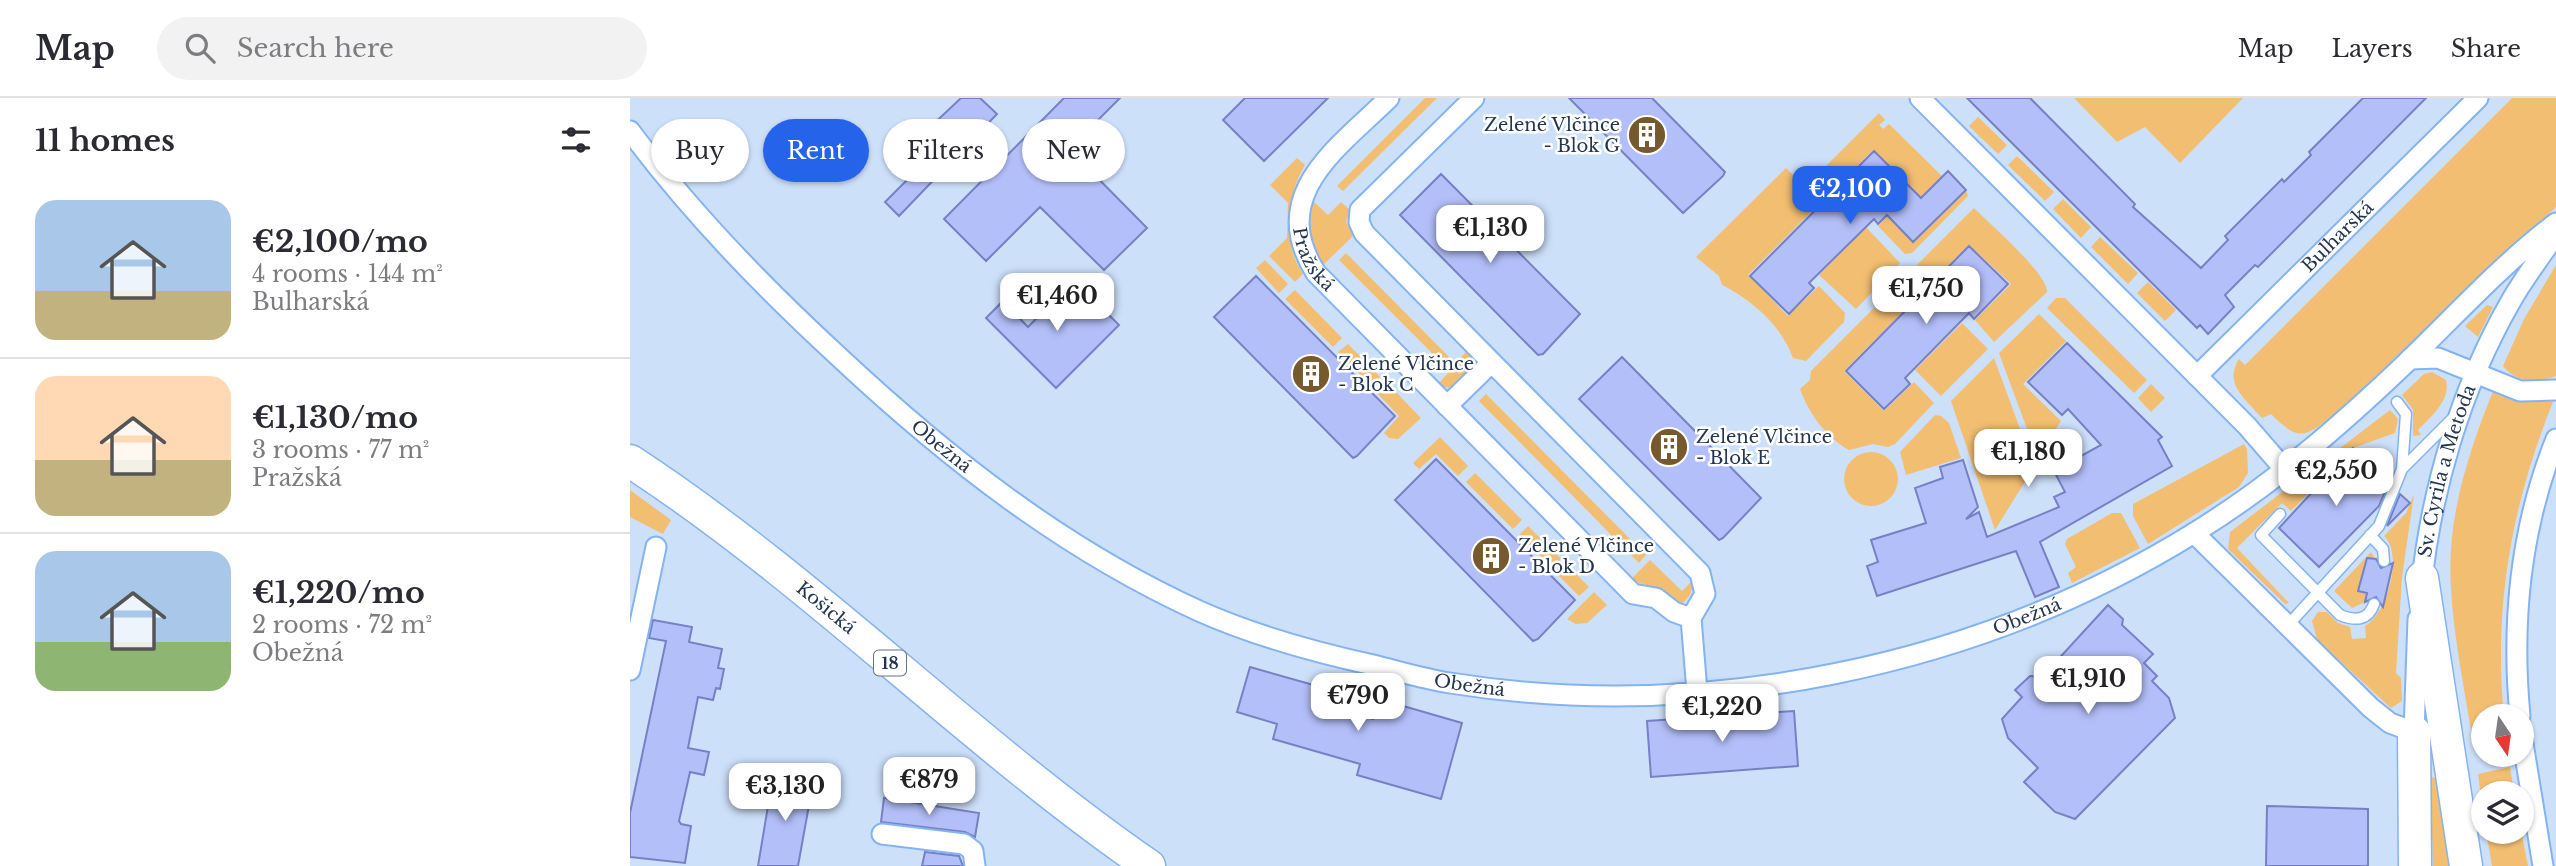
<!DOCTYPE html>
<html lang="en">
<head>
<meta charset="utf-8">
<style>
	body { margin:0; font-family:"Libre Baskerville",serif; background:#f2f2f3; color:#2b2b33; height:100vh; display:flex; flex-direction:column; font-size:26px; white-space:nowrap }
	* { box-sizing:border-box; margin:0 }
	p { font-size:23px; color:#7c7c81 }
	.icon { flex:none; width:38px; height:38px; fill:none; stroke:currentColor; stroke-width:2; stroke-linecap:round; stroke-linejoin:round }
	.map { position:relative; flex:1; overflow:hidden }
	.details { display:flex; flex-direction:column; background:#fff; width:630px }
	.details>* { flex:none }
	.banner { position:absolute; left:21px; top:21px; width:665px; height:63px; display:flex; gap:14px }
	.needle { width:46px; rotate:167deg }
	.controls { position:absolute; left:1841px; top:606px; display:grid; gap:14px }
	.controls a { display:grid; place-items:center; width:63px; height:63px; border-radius:50%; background:#fff; box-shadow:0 2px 5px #0004; font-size:35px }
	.price { position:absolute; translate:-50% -60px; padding:0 16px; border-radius:14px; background:#fff; color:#222; font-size:23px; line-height:46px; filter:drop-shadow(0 2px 4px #0008) }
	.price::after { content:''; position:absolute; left:50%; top:42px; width:21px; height:16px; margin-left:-10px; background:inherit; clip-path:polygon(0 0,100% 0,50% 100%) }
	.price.selected { background:#2563eb; color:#fff }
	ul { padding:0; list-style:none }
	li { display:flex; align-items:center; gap:21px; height:175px; padding:0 35px }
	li+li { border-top:2px solid #e1e1e2 }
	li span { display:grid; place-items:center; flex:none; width:196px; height:140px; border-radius:21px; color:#555 }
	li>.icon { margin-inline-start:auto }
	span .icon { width:84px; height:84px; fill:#fffc; stroke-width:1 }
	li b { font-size:30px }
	h2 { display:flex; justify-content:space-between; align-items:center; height:84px; padding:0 35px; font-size:30px }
	.pill { padding:0 24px; border-radius:32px; background:#fff; box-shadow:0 2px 5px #0004; font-size:24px; line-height:63px }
	.pill.selected { background:#2563eb; color:#fff }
	header { display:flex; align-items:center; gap:42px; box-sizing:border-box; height:98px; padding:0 35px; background:#fff; border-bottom:2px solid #e1e1e2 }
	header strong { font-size:33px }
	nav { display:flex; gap:38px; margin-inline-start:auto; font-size:24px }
	.search { width:490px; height:63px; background:#f2f2f3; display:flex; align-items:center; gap:18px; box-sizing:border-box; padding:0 24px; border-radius:38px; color:#7c7c81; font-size:26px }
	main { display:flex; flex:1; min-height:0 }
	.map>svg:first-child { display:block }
	.green { fill:#f2be71 }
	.building { fill:#b3bff9; stroke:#7681c5; stroke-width:2 }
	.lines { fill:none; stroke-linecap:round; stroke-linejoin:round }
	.service-casing { stroke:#84b3f1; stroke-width:13 }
	.minor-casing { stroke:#84b3f1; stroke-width:23 }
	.primary-casing { stroke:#84b3f1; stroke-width:35 }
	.service { stroke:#fff; stroke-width:10 }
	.minor { stroke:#fff; stroke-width:19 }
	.primary { stroke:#fff; stroke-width:32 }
	.labels { text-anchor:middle; stroke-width:5; stroke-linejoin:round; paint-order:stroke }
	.shield { fill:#fff; stroke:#657284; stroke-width:2 }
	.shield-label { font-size:16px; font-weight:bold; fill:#233650 }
	.poi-label { font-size:18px; fill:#233650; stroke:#fff; text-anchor:start }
	.street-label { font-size:18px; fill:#233650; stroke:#fff }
</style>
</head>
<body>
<header>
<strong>Map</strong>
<div class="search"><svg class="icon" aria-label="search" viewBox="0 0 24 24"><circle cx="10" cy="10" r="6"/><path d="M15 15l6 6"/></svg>Search here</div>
<nav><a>Map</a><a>Layers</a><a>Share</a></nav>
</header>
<main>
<section class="details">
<h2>11 homes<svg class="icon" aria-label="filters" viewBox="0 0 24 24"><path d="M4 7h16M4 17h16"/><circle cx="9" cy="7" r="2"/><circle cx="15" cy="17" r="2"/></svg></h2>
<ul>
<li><span style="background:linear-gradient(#a9c7e8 65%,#c2b280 0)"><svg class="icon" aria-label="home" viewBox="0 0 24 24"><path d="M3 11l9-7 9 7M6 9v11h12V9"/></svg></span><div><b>€2,100/mo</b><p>4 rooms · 144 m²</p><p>Bulharská</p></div></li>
<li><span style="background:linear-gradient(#ffd9b3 60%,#c2b280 0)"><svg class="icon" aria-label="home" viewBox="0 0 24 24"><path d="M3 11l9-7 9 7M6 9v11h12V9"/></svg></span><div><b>€1,130/mo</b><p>3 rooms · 77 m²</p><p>Pražská</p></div></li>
<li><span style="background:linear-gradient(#a9c7e8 65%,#8fb573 0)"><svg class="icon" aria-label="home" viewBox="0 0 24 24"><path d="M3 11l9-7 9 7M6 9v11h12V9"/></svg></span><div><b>€1,220/mo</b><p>2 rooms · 72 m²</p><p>Obežná</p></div></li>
</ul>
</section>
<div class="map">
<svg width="1926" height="768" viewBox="0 0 1926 768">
	<rect width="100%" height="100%" fill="#cde0fa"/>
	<path class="green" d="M795,0H807L713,93L707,88Z
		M1444,0H1613L1550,65L1515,29L1487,44Z
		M1882,0H1926V109L1705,316C1675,339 1670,345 1641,316L1632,320C1616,301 1593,286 1609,261L1615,267Z
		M1249,15L1255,22L1249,27L1253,31L1259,26L1312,78L1265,125L1283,144L1336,92L1338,98L1282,155L1275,156L1248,128L1284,91L1243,52L1118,177L1158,218L1189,188L1215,215L1214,224L1176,263L1163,260C1151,227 1122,202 1092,187L1089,178L1066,159L1156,70L1175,89Z
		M1348,19L1377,47L1368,56L1339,28Z
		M1387,58L1424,94L1415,103L1378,67Z
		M667,60L675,67C656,98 652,146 673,176L665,184L639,158L657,140L658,105L640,87Z
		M1433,101L1461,129L1451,140L1423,111Z
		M683,103L698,117L711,104L720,112L716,124L724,137L691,169C679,146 678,129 683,103Z
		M1344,110C1359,125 1418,176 1417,194L1364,244L1345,222L1381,186L1339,147L1214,273L1254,313L1284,284L1304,305L1265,346L1258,349L1243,346L1219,352C1196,339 1179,316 1170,291L1180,282L1181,273Z
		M1236,129L1270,165L1226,211L1189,177Z
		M1470,139L1508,175L1498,186L1461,149Z
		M716,155L825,265L838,252L842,258L841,270L820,290L807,287L820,273L709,162Z
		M635,162L658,186L649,195L626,170Z
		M1926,167V278C1906,285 1886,285 1873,268L1894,221Z
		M1518,184L1546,212L1535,223L1507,195Z
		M665,192L712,240L703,249L655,201Z
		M1426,200H1435L1517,282L1504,295L1417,210Z
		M1857,207L1863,209L1848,239L1835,228Z
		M1409,216L1436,243L1393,286L1431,323L1413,351L1403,348L1401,340L1408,346L1415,339L1407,332L1400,339L1369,255Z
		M1332,225L1358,251L1311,298L1285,272Z
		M718,246L750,279L741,288L708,254Z
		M1364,260L1404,369L1365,432L1321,303Z
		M1802,274L1816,282C1821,302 1801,319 1788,332L1791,337L1783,338V312L1772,297L1794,276Z
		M758,286L791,320L768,341L759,340L754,335L769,318L748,296Z
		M1521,286L1535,300L1521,314L1508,300Z
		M1863,293L1891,301L1923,304C1882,405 1863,509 1874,618H1853V649L1844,651C1836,598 1824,544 1821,491C1816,422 1838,356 1863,293Z
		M856,296L1016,457L1009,465L849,303Z
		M1760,312L1768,321L1765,335L1723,350L1661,413L1652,405L1607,450L1659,505L1655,506L1598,451L1600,434Z
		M1305,317L1311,318L1319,325L1331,360L1276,377L1270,354Z
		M810,339L838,368L828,378L806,356L789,371L783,365Z
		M1614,346L1617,351L1618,375L1609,389L1518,446L1503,418V406Z
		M1214 381a27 27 0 1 1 54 0a27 27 0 1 1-54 0Z
		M845,375L892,422L883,431L836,384Z
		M0,392L41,422L33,436L0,419Z
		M1784,396L1772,479L1766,575L1771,580L1772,603L1761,610L1687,542L1682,523L1688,514H1697L1708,525L1720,529L1722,541L1736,540L1735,528C1757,516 1774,456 1754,438L1776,415Z
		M1482,415H1491L1510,450L1442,485L1438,475L1446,469L1435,446L1437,441Z
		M898,428L931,461L922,469L889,437Z
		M1741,454L1745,461L1736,463L1729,493L1737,495L1735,504L1722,510L1704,493Z
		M1020,462L1052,493L1065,480L1060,497L1051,507L1030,491L1000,482Z
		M939,469L959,489L949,498L929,478Z
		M964,494L977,507L957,525L946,526L937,521Z
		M1880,669L1884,695H1853V715L1848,676Z
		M1815,678L1828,768H1803L1800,680Z
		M1856,733H1891L1898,768H1862Z"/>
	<path class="building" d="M331,0H350L367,16L269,118L255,104L277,82L261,66Z
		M434,0H490L439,51L517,130L474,172L410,109L356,163L314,121Z
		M615,0H698L634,63L593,22Z
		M939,0H1022L1095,74L1093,78L1053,115Z
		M1337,0H1400L1505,106L1503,109L1571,170L1598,142L1595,138L1652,81L1654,84L1681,57L1679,54L1733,0H1796L1628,169L1625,167L1595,197L1604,209L1578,236L1570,227L1567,230Z
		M1244,53L1291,100L1318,73L1336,92L1283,144L1257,117L1248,126L1244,121L1179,185L1184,190L1159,216L1120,178Z
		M811,76L950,216L913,256L908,257L770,117Z
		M1339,148L1378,186L1344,221L1339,215L1275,280L1280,286L1254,311L1216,273Z
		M626,178L765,318L727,358L723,360L584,219Z
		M449,187L489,227L426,290L356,220L373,203L398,229L435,191L440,196Z
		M1437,245L1532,339L1528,342L1542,368L1410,444L1429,489L1405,499L1386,453L1247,498L1237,468L1248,464L1241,442L1296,425L1285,390L1313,380L1310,369L1333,362L1348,409L1336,421L1349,414L1357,439L1429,409L1424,399L1435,394L1424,373L1471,347L1438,311L1432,317L1398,284Z
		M992,259L1131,400L1093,440L1089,442L949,301Z
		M1723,350L1759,384L1749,408L1689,469L1649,430Z
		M806,361L945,502L908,541L903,543L765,402Z
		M1770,396L1780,405L1757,428Z
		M1737,460L1746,461L1751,470L1763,465L1753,509L1746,499L1735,504L1737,495L1728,493Z
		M1478,507L1493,521L1492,527L1523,556L1514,565L1527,578L1522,583L1539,600L1545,620L1445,721L1425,714L1394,684L1408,670L1378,640L1372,621L1392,599L1385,592L1400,578L1412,579Z
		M23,522L62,529L59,544L92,551L88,570L94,571L90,591L86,590L83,602L68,599L58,650L79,654L74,677L60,674L49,723L51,726L61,728L55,765L0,759V715L36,543L19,540Z
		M620,569L687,588L682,603L743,621L749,601L832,625L811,701L727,677L730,666L643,641L647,626L607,614Z
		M1164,613L1168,668L1021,679L1017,623Z
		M143,678L183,685L168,768H128Z
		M254,700L349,715L345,739L335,734L251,724Z
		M1637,708L1738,711V768H1636Z
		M295,754L329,758L333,768H292Z"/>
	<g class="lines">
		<g class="service-casing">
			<path id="service" d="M1772,371L1824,319
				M1650,416L1631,437L1710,517C1725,523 1738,523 1744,506
				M1740,437L1753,451L1754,463
				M1658,527L1749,428L1772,371L1776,316L1767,304"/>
		</g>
		<g class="minor-casing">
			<g id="minor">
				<path id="s1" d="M759,0C708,50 636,97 686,175L1003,496L1026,500L1044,514L1061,520"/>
				<path d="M844,0L730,112L729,124L734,135L1070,475L1075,496L1061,520L1067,594"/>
				<path d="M1290,0L1617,328L1656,373"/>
				<path id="s2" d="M0,33C61,115 133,189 208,258C317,360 433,451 569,513C625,538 684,554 743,567C768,573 794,581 820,585C1073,625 1346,570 1564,435C1642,387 1710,328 1776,265C1826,217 1871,167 1926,125"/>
				<path d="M1780,261L1808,260L1890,293L1926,292"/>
				<path id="s3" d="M1567,278L1848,0"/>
				<path d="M817,308L861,265"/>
				<path d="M1564,435L1741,610L1760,625L1784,634L1788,521"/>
				<path id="s4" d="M1791,491C1801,391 1831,290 1881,203C1894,180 1911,158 1926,136"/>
				<path d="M0,572L26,449"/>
				<path d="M1890,618C1881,523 1890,431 1926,341"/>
				<path d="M1892,639L1913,768"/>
				<path d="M252,736L334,746L343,753L345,768"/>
			</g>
		</g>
		<g class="primary-casing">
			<g id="primary">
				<path id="s5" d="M0,363C184,483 338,643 519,768"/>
				<path d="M1792,480L1836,768"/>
				<path d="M1784,634L1785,768"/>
			</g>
		</g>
		<use href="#service" class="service"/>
		<use href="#minor" class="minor"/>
		<use href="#primary" class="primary"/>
	</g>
	<defs>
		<g id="building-disc" transform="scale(2.0125)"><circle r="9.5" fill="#76592c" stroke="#fff"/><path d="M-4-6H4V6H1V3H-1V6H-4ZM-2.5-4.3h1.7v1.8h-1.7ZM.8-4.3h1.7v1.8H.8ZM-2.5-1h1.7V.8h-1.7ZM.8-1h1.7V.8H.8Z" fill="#fff"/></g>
	</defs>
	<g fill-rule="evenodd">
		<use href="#building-disc" x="1017" y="37"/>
		<use href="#building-disc" x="681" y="276"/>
		<use href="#building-disc" x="1039" y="349"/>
		<use href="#building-disc" x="861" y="458"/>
	</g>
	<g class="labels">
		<rect class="shield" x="244" y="552.5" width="32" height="25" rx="5"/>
		<g class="shield-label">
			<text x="260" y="571">18</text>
		</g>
		<g class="poi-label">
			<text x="990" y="33" text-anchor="end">Zelené Vlčince<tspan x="990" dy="21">- Blok G</tspan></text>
			<text x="708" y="272">Zelené Vlčince<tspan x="708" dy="21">- Blok C</tspan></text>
			<text x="1066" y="345">Zelené Vlčince<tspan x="1066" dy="21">- Blok E</tspan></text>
			<text x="888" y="454">Zelené Vlčince<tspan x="888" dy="21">- Blok D</tspan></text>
		</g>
		<g class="street-label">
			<text dy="6" stroke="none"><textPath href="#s3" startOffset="198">Bulharská</textPath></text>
			<text dy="6" stroke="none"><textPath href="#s1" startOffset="198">Pražská</textPath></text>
			<text dy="6" stroke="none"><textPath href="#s2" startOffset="444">Obežná</textPath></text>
			<text dy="6" stroke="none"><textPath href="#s4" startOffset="121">Sv. Cyrila a Metoda</textPath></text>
			<text dy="6" stroke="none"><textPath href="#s5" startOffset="245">Košická</textPath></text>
			<text dy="6" stroke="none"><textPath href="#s2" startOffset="1600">Obežná</textPath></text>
			<text dy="6" stroke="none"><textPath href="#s2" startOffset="1032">Obežná</textPath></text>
		</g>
	</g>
</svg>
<div class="controls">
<a><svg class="needle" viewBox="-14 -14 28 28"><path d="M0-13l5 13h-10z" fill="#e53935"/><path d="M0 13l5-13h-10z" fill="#7c7c81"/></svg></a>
<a><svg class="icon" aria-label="layers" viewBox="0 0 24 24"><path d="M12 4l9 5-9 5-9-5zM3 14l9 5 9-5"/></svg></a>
</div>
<b class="price selected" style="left:1220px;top:128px">€2,100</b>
<b class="price" style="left:860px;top:167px">€1,130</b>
<b class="price" style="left:1296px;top:228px">€1,750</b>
<b class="price" style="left:427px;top:235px">€1,460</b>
<b class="price" style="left:1398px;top:391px">€1,180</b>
<b class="price" style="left:1706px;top:410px">€2,550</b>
<b class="price" style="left:1458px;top:618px">€1,910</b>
<b class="price" style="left:728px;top:635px">€790</b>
<b class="price" style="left:1092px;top:646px">€1,220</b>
<b class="price" style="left:299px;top:719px">€879</b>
<b class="price" style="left:155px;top:725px">€3,130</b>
<div class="banner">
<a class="pill">Buy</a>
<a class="pill selected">Rent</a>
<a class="pill">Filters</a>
<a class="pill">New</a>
</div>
</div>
</main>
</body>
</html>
